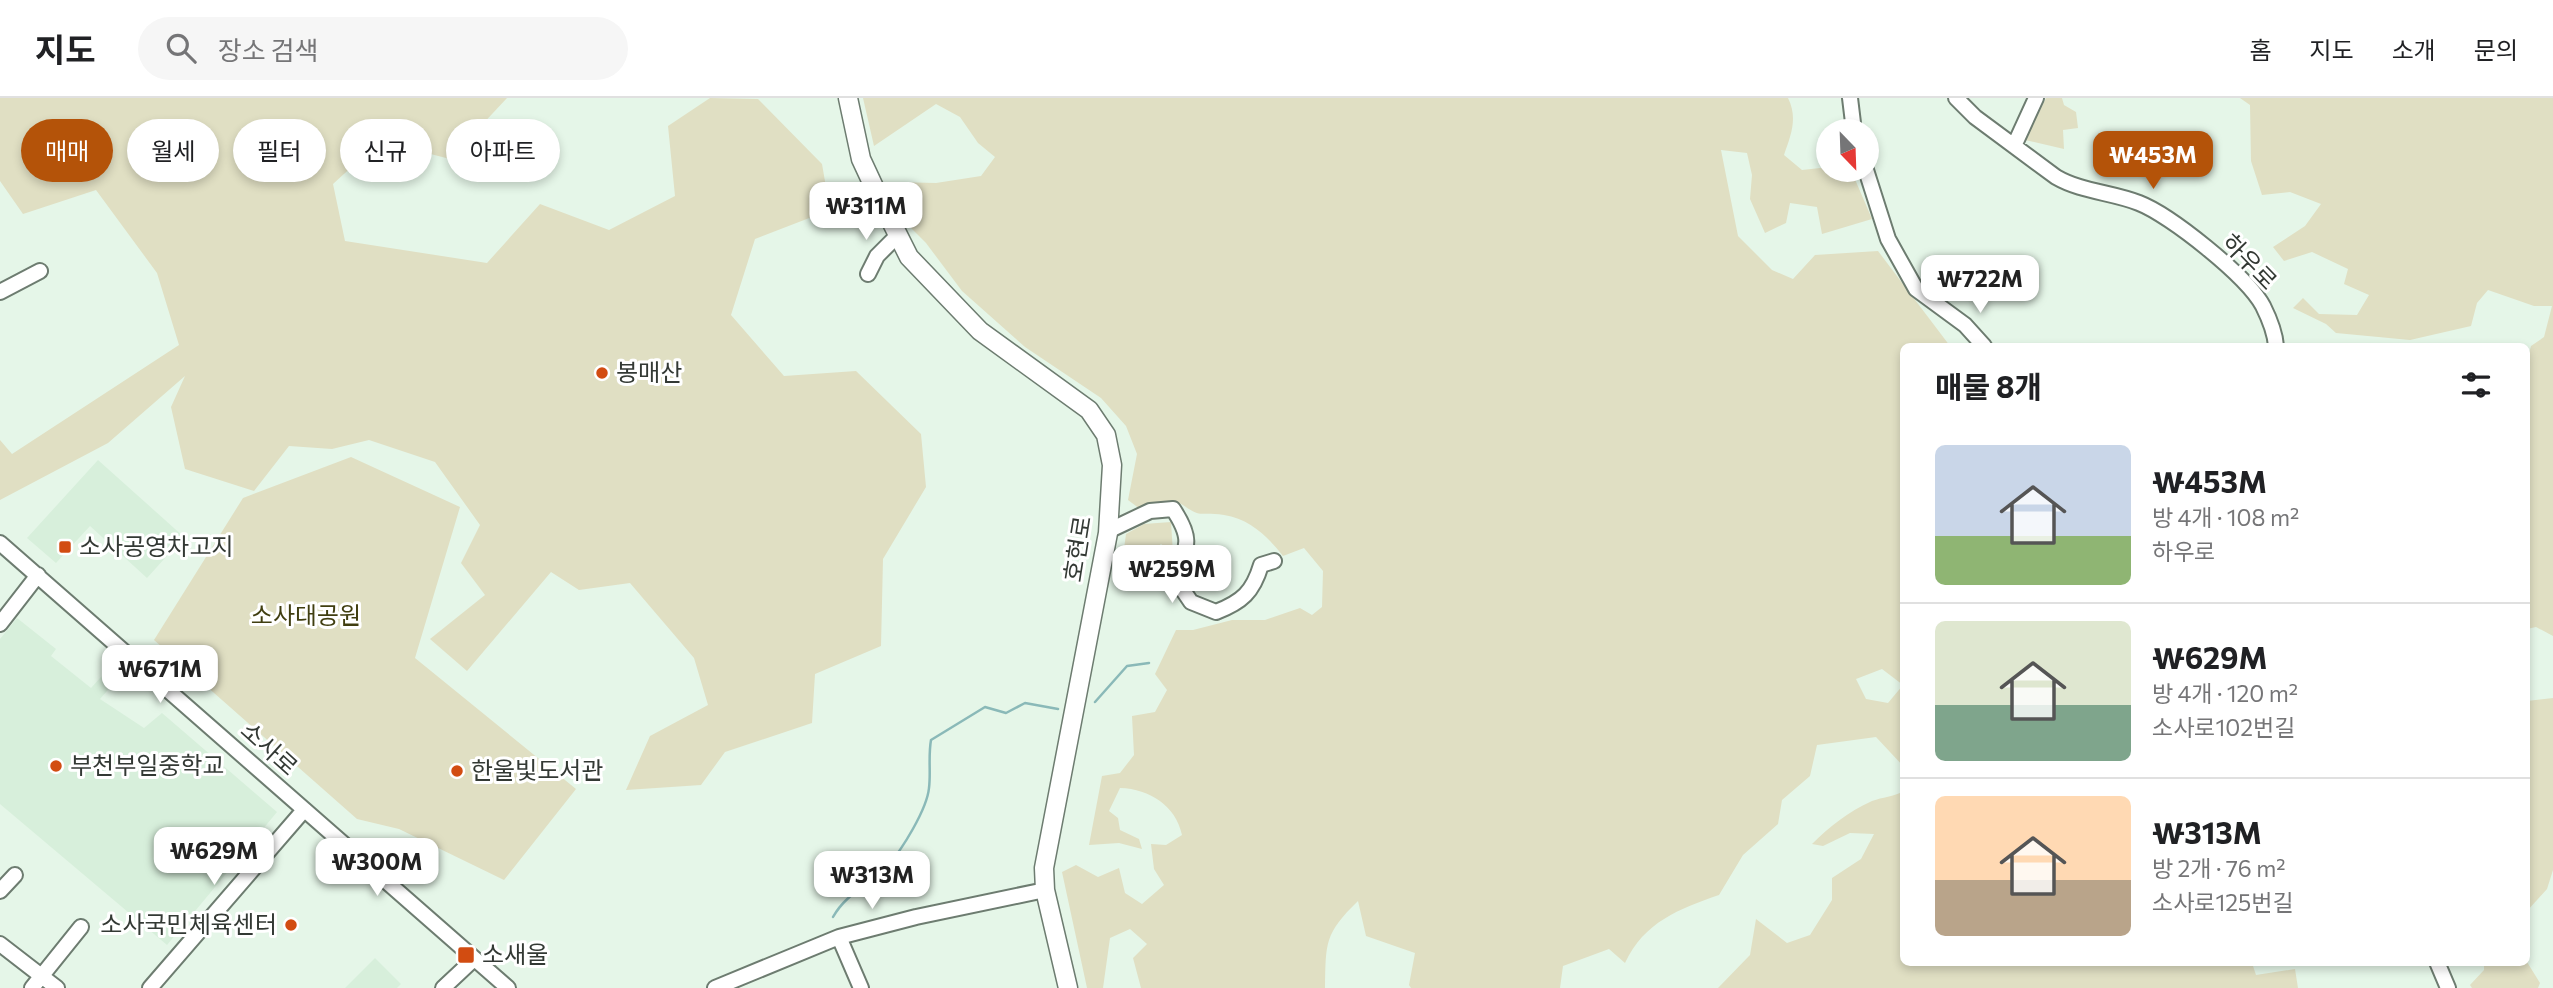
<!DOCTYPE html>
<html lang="ko">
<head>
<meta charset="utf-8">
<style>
	body { margin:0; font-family:Commissioner,"Noto Sans KR",sans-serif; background:#f6f6f6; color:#202124; height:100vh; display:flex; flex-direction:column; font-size:26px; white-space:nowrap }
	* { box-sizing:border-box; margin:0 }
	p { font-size:23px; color:#757577 }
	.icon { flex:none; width:38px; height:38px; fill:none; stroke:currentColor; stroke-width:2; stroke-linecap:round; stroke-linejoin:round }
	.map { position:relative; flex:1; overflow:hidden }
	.drawer { position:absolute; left:1900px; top:245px; width:630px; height:623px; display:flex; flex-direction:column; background:#fff; border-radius:10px; box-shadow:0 4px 10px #0003 }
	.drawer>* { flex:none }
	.hud { position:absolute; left:21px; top:21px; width:665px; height:63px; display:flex; gap:14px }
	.needle { width:46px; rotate:157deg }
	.tools { position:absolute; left:1816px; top:21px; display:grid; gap:14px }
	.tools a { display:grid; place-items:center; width:63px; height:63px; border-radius:50%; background:#fff; box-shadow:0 4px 10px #0003; font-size:35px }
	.price { position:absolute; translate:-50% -60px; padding:0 16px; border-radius:14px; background:#fff; color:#222; font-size:23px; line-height:46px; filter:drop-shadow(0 2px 4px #0008) }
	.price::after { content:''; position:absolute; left:50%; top:42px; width:21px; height:16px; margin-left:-10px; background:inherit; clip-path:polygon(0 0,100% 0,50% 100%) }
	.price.on { background:#b45309; color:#fff }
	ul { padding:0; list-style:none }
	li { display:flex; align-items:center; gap:21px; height:175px; padding:0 35px }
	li+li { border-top:2px solid #e0e0e0 }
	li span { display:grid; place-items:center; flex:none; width:196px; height:140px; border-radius:10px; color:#555 }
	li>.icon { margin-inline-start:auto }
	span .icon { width:84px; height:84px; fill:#fffc; stroke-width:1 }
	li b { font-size:30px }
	h2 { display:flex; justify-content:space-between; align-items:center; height:84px; padding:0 35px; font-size:30px }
	.pill { padding:0 24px; border-radius:32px; background:#fff; box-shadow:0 4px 10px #0003; font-size:24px; line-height:63px }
	.pill.on { background:#b45309; color:#fff }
	header { display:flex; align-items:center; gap:42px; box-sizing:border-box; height:98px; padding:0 35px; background:#fff; border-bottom:2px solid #e0e0e0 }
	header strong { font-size:33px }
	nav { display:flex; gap:38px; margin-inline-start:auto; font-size:24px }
	.search { width:490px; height:63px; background:#f6f6f6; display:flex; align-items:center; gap:18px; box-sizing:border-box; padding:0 24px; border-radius:38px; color:#757577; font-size:26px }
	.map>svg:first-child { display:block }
	.built { fill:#d7efdb }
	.green { fill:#e0dfc3; fill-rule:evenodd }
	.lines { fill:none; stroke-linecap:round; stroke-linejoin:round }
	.stream { stroke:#8ab9b8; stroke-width:2.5 }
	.minor-casing { stroke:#6d7c70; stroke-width:18 }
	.major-casing { stroke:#6d7c70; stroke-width:21 }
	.minor { stroke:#fff; stroke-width:14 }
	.major { stroke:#fff; stroke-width:18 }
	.poi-dot { fill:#d24c11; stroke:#fff; stroke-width:2.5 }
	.labels { text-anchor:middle; stroke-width:6; stroke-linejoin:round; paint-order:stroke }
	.street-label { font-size:24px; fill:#333934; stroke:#fff }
	.poi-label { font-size:24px; fill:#333934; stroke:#fff; text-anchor:start }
	.park-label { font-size:24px; fill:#403e10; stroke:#fff }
</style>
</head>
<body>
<header>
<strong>지도</strong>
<div class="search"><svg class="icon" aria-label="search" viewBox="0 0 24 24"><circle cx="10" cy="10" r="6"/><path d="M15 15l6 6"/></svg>장소 검색</div>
<nav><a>홈</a><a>지도</a><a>소개</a><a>문의</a></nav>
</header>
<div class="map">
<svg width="2553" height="890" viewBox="0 0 2553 890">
	<rect width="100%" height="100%" fill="#e5f6e8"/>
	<path class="built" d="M98,362L184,439L147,480L90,428L56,465L27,440Z
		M17,520L56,551L51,558L91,590L110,569L120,578L100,601L144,630L162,615L277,714L167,847L0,706V541Z
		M375,860L401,886L397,890H345Z"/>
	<path class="green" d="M0,0H507L450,61L380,43L333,86L345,143L487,165L540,106L609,132L675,98L668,28L710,0L758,1L822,66L830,112L755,141L731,217L784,278L856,273L921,336L926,389L883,461L881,548L815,576L812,625L725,654L701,687L626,692L650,638L708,607L694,560L630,485L579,492L551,474L467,573L430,541L485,497L461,465L480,427L435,364L369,342L332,351L289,348L254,393L185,371L171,309L185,278L108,345L0,402V342L12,356L179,247L157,175L96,92L23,116L0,83Z
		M863,0H1788C1798,20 1791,37 1784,57L1802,72L1829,69V72H1851L1872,121L1822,136L1817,109L1790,105L1786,125L1765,135L1750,101L1752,77L1747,55L1721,52L1738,138L1772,172L1793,181L1815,157L1878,153L1950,248H1904V669L1876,639L1817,647L1810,678L1782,702L1778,726L1743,757L1719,797C1679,811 1644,824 1625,865L1609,851L1563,868L1560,890H1411L1409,887L1415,855L1366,838L1358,803C1324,836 1326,845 1325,890H1141L1133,860L1147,846L1130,831L1110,840L1103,890H1087L1062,774L1076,767L1098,779L1119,770L1125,795L1142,806L1164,787L1154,771L1151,746L1166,747L1182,737C1176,708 1150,691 1120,690L1109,713L1118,720L1120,732L1139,741L1142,751L1119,745L1089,747L1102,678L1120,675L1134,657L1132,618L1155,614L1167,592L1155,576L1176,532H1193L1232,522H1265L1300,510L1312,517L1322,509L1323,473L1304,450L1283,458C1268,439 1250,421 1224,417C1196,413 1204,422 1177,403L1140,411L1128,402L1137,356L1126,328L1101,300L1025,249L962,193L926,145L897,116L894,84L936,85L981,78L995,59L978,45L960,19L936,6L874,48ZM1882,571L1903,587L1888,605L1866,601L1856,581Z
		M2046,0H2062L2064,7L2076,14L2078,30L2063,32L2064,51L2025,42Z
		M2240,0H2553V538L2536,529L2527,531V263L2531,248L2544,239L2552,208H2534L2488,192L2477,205L2471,228L2410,242L2336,235L2326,226L2293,210L2303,200L2319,216L2357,217L2369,197L2344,186L2348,171L2312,154L2284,163L2273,149L2305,128L2321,106L2290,94L2262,97L2251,63L2250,7Z
		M351,359L460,409L415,560L576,691L504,782L399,731L357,721L154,542L243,400Z
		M1171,424L1173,455L1161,446L1141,463L1131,452L1124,451L1126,436L1144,426Z
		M2553,600V772L2547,791L2527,813V603Z
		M1904,693V864L2252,865L2256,877L2295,871L2298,890H1718L1750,857L1756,821L1787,845L1810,837L1832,802V780L1861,761L1874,736L1850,735L1823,748L1812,746C1830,728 1848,714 1872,703C1883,699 1893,699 1904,693Z
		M2484,864H2527L2540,885L2538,890H2472L2470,887L2484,872Z"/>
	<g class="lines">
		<path class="stream" d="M1095,604L1127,568L1149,565
			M833,819C848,793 870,788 888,767C902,752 927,711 929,690C931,674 928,659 931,642L985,609L1006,615L1025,605L1058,611"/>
		<g class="minor-casing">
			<path id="minor" d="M1850,0L1854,33
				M1956,0L1975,19L2056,79C2082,94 2111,94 2139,105C2170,117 2247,178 2263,208C2269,220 2275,235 2276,248
				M2014,48L2036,0
				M1866,72L1888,141L1916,191L1965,227L1984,248
				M868,176L877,158L898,137
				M0,194L40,173
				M1108,433L1150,413L1173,411C1193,441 1188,448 1174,479L1191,504L1216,514C1242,504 1253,494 1261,467L1274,463
				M0,445L508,890
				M0,526L38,477
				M0,793L15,777
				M839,839L861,890
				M0,846L57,890
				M2437,864L2448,890
				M32,890L81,829
				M150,890L304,712
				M443,890L474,861
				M715,890L839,839L916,819L1045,792"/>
		</g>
		<g class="major-casing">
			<path id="major" d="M848,0L861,61L874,89
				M884,109L909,159L980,233L1089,312L1106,337L1112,367L1108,435L1044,770L1045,792L1068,890"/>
		</g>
		<use href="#minor" class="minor"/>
		<use href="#major" class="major"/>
	</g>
	<g class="poi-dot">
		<circle cx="602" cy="275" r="7"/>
		<rect x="58" y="442" width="14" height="14" rx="3.5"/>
		<circle cx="56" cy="668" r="7"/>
		<circle cx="457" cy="673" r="7"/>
		<circle cx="291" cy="827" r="7"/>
		<rect x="457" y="848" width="18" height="18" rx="3.5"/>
	</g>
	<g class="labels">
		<g class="street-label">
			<text transform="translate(2249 164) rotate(46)" y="8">하우로</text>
			<text transform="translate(1078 451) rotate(-81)" y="8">호현로</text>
			<text transform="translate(269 651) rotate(42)" y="8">소사로</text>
		</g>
		<g class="poi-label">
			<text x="616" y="283">봉매산</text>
			<text x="79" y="457">소사공영차고지</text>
			<text x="70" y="676">부천부일중학교</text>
			<text x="471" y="681">한울빛도서관</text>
			<text x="277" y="835" text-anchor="end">소사국민체육센터</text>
			<text x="482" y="865">소새울</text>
		</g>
		<g class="park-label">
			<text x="306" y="526">소사대공원</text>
		</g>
	</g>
</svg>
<div class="tools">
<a><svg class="needle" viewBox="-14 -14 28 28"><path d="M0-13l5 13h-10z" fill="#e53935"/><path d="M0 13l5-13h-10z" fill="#757577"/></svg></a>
</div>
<b class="price on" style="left:2153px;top:93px">₩453M</b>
<b class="price" style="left:866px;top:144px">₩311M</b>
<b class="price" style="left:1980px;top:217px">₩722M</b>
<b class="price" style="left:1172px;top:507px">₩259M</b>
<b class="price" style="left:160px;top:607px">₩671M</b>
<b class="price" style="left:214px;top:789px">₩629M</b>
<b class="price" style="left:377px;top:800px">₩300M</b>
<b class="price" style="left:872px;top:813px">₩313M</b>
<div class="hud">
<a class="pill on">매매</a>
<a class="pill">월세</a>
<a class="pill">필터</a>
<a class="pill">신규</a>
<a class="pill">아파트</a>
</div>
<section class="drawer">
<h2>매물 8개<svg class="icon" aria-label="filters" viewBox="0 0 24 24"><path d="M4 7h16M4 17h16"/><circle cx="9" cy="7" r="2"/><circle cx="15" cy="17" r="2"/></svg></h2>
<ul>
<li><span style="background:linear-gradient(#c9d6e8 65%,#8fb573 0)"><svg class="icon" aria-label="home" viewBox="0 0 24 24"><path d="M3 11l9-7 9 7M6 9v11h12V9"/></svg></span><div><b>₩453M</b><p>방 4개 · 108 m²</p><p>하우로</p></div></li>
<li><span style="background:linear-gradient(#dfe7d0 60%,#7fa58c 0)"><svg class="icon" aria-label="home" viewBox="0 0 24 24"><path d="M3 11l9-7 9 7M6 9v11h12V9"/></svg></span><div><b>₩629M</b><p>방 4개 · 120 m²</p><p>소사로102번길</p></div></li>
<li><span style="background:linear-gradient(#ffd9b3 60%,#b9a48a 0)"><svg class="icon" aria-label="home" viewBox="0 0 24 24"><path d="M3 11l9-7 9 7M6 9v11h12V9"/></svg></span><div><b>₩313M</b><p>방 2개 · 76 m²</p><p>소사로125번길</p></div></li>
</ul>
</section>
</div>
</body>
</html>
